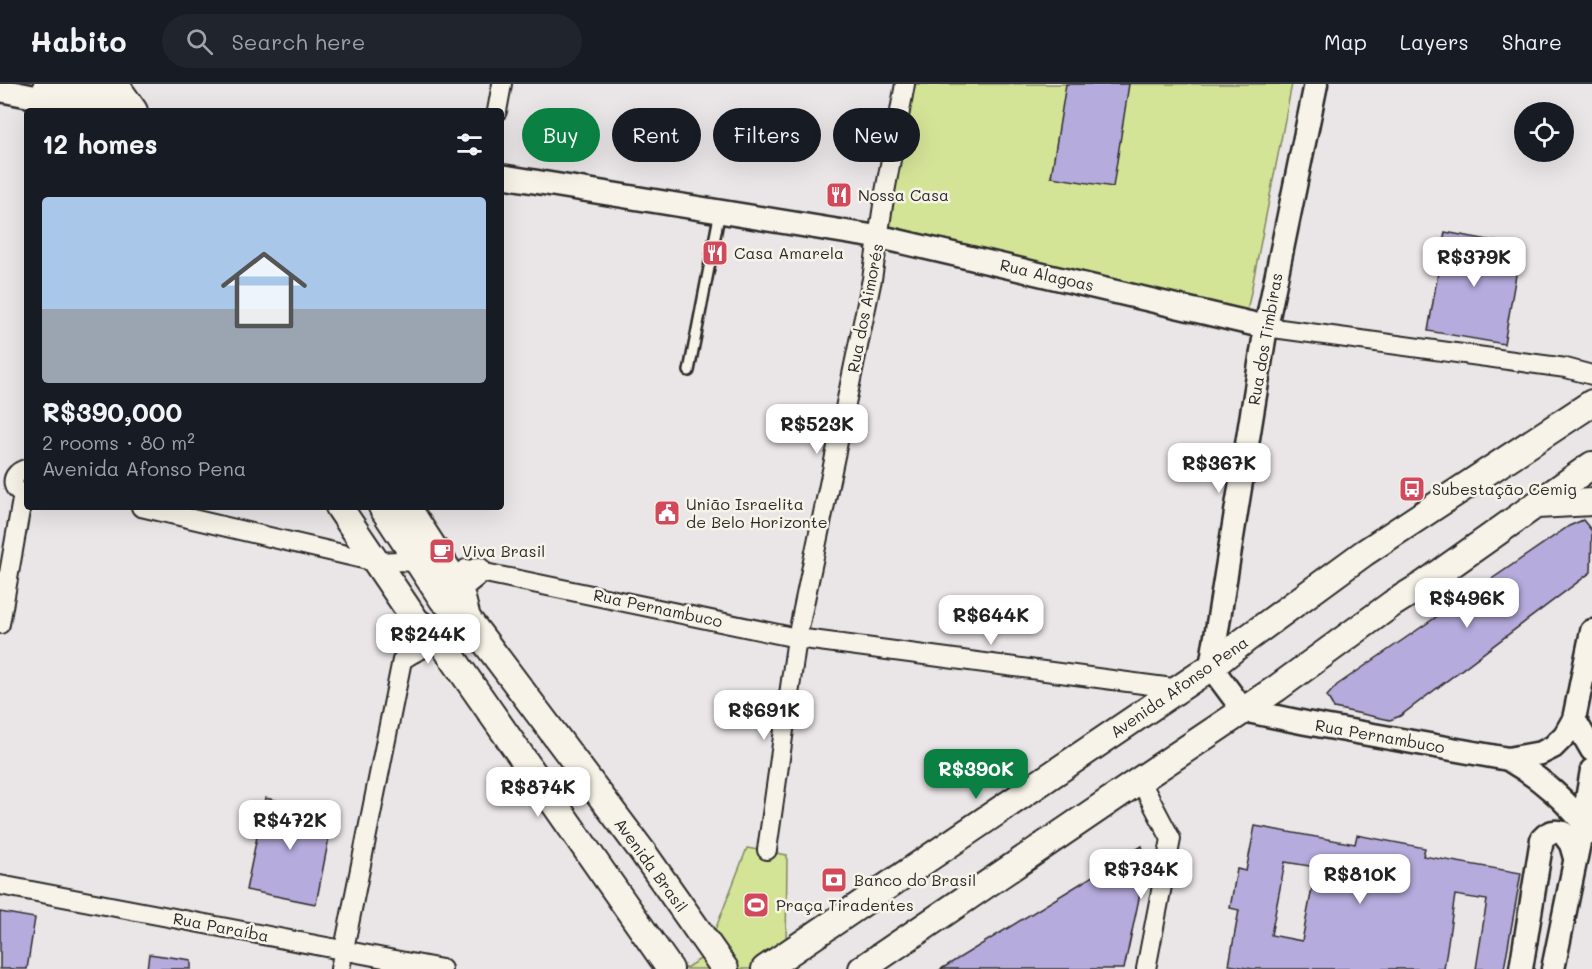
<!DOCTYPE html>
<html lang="en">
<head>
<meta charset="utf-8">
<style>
	body { margin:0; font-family:Mali,sans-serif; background:#20242c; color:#f1f3f6; height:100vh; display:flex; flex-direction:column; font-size:22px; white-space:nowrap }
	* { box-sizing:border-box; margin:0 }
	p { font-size:20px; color:#9ea1a6 }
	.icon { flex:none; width:33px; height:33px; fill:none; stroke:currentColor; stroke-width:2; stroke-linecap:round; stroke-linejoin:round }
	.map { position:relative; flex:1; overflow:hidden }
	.sheet { position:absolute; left:24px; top:24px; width:480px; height:402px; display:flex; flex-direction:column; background:#171b24; border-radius:6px; box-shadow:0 6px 24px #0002 }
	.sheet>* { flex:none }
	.hud { position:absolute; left:522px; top:24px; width:570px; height:54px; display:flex; gap:12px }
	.fabs { position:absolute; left:1514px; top:18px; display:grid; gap:12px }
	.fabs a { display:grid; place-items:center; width:60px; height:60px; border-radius:50%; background:#171b24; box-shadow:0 6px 24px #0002; font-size:30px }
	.price { position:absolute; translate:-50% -51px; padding:0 14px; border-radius:12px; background:#fff; color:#222; font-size:20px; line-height:39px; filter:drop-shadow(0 2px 3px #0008) }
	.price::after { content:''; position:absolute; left:50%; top:36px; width:18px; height:14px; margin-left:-9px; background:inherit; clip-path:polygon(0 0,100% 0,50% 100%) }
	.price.on { background:#0b8043; color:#fff }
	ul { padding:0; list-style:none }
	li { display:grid; align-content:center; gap:12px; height:318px; padding:0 18px }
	li span { display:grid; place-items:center; height:186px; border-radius:6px; color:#555 }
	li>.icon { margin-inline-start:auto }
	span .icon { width:108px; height:108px; fill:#fffc; stroke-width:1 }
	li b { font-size:26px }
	h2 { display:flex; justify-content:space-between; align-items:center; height:72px; padding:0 18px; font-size:26px }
	.tag { padding:0 21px; border-radius:27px; background:#171b24; box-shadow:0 6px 24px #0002; font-size:21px; line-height:54px }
	.tag.on { background:#0b8043; color:#fff }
	header { display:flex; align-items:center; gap:36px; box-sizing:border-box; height:84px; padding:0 30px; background:#171b24; border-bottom:2px solid #363941 }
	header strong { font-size:28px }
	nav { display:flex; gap:33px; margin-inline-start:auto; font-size:21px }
	.search { width:420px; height:54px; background:#20242c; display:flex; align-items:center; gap:15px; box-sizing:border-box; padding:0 21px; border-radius:33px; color:#9ea1a6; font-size:22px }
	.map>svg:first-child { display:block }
	.green { fill:#d4e497; stroke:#808861; stroke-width:1.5 }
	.building { fill:#b5abdc; stroke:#2b2b2b; stroke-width:1.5; fill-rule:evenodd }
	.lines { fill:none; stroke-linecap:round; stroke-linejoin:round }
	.service-casing { stroke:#2b2b2b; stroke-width:14 }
	.minor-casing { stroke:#2b2b2b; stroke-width:22 }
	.tertiary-casing { stroke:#2b2b2b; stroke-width:27 }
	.secondary-casing { stroke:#2b2b2b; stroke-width:30 }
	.service { stroke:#f7f3e8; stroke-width:9 }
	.minor { stroke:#f7f3e8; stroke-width:18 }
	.tertiary { stroke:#f7f3e8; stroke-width:22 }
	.secondary { stroke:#f7f3e8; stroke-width:26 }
	.labels { text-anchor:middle; stroke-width:5; stroke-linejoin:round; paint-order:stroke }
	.poi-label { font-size:16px; fill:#2b2b2b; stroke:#f7f3e8; text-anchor:start }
	.street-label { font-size:16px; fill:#2b2b2b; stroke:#f7f3e8 }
</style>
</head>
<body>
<header>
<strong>Habito</strong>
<div class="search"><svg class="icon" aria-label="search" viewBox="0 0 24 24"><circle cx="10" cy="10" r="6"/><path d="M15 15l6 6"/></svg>Search here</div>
<nav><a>Map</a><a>Layers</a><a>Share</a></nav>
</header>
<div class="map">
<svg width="1592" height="885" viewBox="0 0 1592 885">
	<rect width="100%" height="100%" fill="#eae5e6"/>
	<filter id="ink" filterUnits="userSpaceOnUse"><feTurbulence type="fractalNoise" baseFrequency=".0167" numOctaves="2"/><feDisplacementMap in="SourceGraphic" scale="12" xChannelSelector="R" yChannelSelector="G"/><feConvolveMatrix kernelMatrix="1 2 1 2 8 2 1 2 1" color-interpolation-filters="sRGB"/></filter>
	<g filter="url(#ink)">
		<path class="green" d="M906,0H1292L1245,238L891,161L885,134Z
			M747,764L787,771L786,870L796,885H684L705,872Z"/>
		<path class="building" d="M1066,0H1129L1113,103L1051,93Z
			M1445,148L1521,162L1504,260L1428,247Z
			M1583,436L1592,447L1591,488L1400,632L1390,636L1334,624L1327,612L1337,601L1569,442Z
			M265,714L334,728L316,820L246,806Z
			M1255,742L1355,760L1357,751L1425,764L1423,772L1521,789L1504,885H1476L1487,816L1455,811L1444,885H1253L1229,881L1239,826L1230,824L1237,785L1246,787ZM1285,778L1316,783L1302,857L1271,851Z
			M1142,762L1147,777L1124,885H941Z
			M0,828L35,834L27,885H0Z
			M149,870L191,876V885H147Z"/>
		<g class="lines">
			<g class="service-casing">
				<path id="service" d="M689,287L720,127"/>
			</g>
			<g class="minor-casing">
				<path id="minor" d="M497,27L502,0
					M1266,243L1566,284L1592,291
					M27,385C9,388 9,408 27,410
					M141,423L376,478L399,477L427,479
					M466,485L797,554L1180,605
					M0,540L23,410
					M1140,696L1171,755L1146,885
					M767,766L797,554L872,195L885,108L905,0
					M0,801L442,885
					M340,885L402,576C415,567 426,562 441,558"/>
			</g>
			<g class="tertiary-casing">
				<path id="tertiary" d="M1316,0L1266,243L1211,583L1243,626L1306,639L1508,675C1544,696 1566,717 1592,749
					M0,6L35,13H57L68,7
					M501,92L889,155L1266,243
					M1574,635L1592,666
					M1508,675L1541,669L1553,663L1565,651L1574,635L1592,547
					M1521,885L1542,755C1548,748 1554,746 1563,749L1571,760L1575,774
					M1553,885L1583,739L1592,686"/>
			</g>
			<g class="secondary-casing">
				<path id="secondary" d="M47,0L66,27
					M69,0L89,27
					M92,0L110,27
					M115,0L134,27
					M1537,421L1592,418
					M339,423L416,537L438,553L670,885
					M382,423L443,516L467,534L642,767L725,885
					M407,423L459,503L467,534
					M446,513L478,487
					M765,885L1211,583L1245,556L1364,469L1592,319
					M862,885L1140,696L1277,604L1392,520L1424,500L1592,381"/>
			</g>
			<use href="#service" class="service"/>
			<use href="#minor" class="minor"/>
			<use href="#tertiary" class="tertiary"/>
			<use href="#secondary" class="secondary"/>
		</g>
	</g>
	<defs>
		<g id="restaurant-square" transform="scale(1.35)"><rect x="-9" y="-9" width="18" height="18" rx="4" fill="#d1495b" stroke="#f7f3e8"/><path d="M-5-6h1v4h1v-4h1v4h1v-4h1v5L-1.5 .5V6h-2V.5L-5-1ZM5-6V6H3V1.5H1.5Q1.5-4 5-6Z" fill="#fff"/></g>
		<g id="bus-square" transform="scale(1.35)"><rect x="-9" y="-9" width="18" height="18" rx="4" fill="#d1495b" stroke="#f7f3e8"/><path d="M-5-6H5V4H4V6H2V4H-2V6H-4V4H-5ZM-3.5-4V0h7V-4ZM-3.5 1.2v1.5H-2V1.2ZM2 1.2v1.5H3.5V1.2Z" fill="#fff"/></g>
		<g id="civic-square" transform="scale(1.35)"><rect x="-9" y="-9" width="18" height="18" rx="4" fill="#d1495b" stroke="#f7f3e8"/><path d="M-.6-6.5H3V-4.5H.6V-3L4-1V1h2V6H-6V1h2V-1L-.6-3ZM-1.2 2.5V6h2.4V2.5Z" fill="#fff"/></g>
		<g id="cafe-square" transform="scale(1.35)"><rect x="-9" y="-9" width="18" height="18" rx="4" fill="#d1495b" stroke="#f7f3e8"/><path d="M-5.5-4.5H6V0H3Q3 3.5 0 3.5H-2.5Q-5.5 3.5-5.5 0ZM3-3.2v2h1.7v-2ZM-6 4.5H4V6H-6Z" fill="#fff"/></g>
		<g id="bank-square" transform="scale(1.35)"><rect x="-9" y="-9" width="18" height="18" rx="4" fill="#d1495b" stroke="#f7f3e8"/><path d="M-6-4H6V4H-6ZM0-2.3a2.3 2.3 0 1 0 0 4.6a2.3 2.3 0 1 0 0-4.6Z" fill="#fff"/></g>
		<g id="stadium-square" transform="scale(1.35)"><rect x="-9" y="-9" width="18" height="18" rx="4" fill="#d1495b" stroke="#f7f3e8"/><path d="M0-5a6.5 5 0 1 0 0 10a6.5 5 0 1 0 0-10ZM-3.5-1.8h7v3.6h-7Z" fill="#fff"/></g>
	</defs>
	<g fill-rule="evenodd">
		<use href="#restaurant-square" x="839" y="111"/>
		<use href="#restaurant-square" x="715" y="169"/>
		<use href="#bus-square" x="1412" y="405"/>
		<use href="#civic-square" x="667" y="429"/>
		<use href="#cafe-square" x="442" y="467"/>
		<use href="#bank-square" x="834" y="796"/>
		<use href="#stadium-square" x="756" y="821"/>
	</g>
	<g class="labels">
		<g class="poi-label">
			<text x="858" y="117">Nossa Casa</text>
			<text x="734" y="175">Casa Amarela</text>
			<text x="1432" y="411">Subestação Cemig</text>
			<text x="686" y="426">União Israelita<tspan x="686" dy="18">de Belo Horizonte</tspan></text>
			<text x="462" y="473">Viva Brasil</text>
			<text x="854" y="802">Banco do Brasil</text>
			<text x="776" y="827">Praça Tiradentes</text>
		</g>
		<g class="street-label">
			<text transform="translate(1047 191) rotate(13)" y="6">Rua Alagoas</text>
			<text transform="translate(865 224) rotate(-79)" y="6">Rua dos Aimorés</text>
			<text transform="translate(1265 255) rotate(-80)" y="6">Rua dos Timbiras</text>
			<text transform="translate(658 524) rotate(12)" y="6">Rua Pernambuco</text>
			<text transform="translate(1179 603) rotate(-35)" y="6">Avenida Afonso Pena</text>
			<text transform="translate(1380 652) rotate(10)" y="6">Rua Pernambuco</text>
			<text transform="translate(651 781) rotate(54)" y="6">Avenida Brasil</text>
			<text transform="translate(221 843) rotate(11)" y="6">Rua Paraíba</text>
		</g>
	</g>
</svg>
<div class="fabs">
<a><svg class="icon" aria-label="locate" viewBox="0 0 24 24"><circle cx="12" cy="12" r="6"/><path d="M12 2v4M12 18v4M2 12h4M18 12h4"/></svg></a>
</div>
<b class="price" style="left:1474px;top:204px">R$379K</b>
<b class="price" style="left:817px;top:371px">R$523K</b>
<b class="price" style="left:1219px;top:410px">R$367K</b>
<b class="price" style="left:1467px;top:545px">R$496K</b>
<b class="price" style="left:991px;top:562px">R$644K</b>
<b class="price" style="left:428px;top:581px">R$244K</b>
<b class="price" style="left:764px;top:657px">R$691K</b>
<b class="price on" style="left:976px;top:716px">R$390K</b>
<b class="price" style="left:538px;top:734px">R$874K</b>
<b class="price" style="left:290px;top:767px">R$472K</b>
<b class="price" style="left:1141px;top:816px">R$734K</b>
<b class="price" style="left:1360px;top:821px">R$810K</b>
<div class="hud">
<a class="tag on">Buy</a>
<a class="tag">Rent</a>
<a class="tag">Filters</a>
<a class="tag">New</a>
</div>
<section class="sheet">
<h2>12 homes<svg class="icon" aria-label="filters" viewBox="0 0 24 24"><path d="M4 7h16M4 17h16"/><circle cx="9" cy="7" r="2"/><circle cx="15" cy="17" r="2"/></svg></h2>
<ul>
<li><span style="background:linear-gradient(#a9c7e8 60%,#9aa5b1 0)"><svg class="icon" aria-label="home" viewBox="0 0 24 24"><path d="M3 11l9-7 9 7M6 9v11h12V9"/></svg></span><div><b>R$390,000</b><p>2 rooms · 80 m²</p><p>Avenida Afonso Pena</p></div></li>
</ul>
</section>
</div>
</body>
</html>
